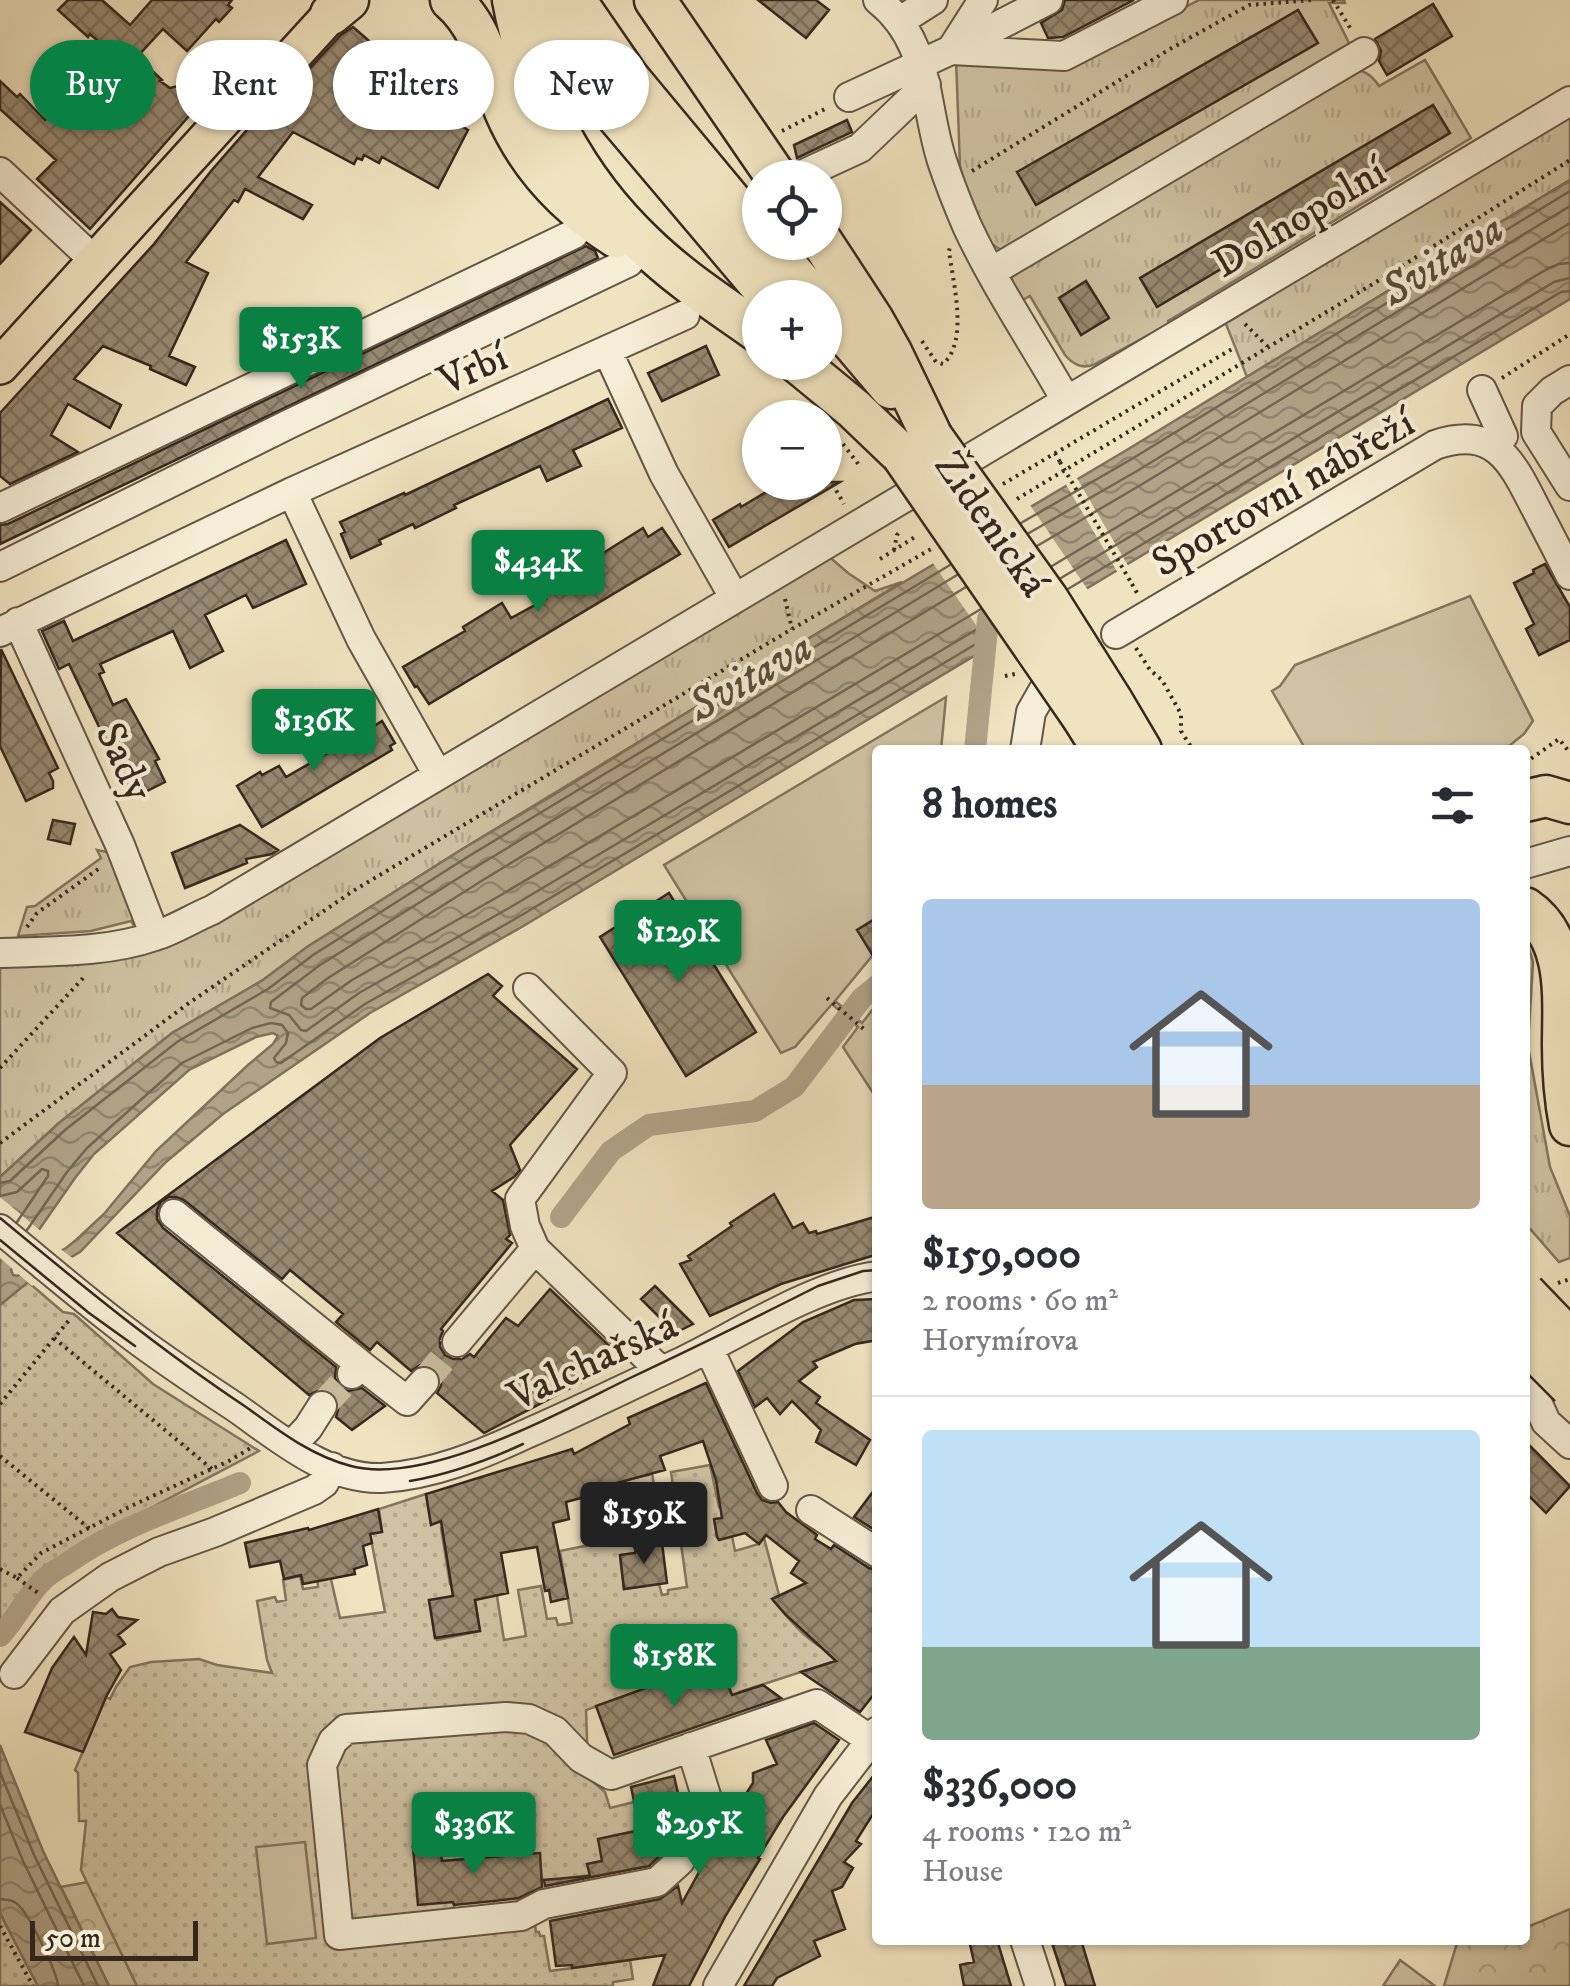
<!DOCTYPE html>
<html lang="en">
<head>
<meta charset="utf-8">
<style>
	body { margin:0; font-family:"IM FELL DW Pica",serif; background:#f7f7f7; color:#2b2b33; height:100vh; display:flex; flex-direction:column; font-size:38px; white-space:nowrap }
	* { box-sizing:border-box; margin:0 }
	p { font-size:32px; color:#7c7c81 }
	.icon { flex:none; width:55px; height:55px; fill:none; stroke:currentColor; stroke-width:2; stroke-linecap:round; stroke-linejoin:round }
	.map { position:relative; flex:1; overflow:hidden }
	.sheet { position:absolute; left:872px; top:745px; width:658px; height:1200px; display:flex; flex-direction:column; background:#fff; border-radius:10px; box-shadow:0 2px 8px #0004 }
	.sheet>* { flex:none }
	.top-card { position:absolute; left:30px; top:40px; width:692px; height:90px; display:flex; gap:20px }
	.buttons { position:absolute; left:742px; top:160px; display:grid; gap:20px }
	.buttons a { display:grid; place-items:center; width:100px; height:100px; border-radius:50%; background:#fff; box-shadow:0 2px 8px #0004; font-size:50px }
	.scale { position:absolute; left:30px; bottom:25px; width:168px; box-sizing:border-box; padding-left:10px; border:5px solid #36271d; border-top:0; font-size:28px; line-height:35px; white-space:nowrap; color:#36271d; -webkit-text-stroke:8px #f5edd5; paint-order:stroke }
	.price { position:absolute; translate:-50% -85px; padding:0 22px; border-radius:10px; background:#0b8043; color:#fff; font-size:32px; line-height:65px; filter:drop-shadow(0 2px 5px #0008) }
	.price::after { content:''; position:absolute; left:50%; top:60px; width:30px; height:22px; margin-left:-15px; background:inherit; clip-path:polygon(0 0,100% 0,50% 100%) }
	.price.on { background:#222; color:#fff }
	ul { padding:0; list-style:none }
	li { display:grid; align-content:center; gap:20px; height:530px; padding:0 50px }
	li+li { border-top:2px solid #e1e1e2 }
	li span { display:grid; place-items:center; height:310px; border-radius:10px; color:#555 }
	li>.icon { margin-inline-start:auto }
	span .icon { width:180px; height:180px; fill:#fffc; stroke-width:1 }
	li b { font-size:42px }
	h2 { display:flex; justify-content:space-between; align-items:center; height:120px; padding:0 50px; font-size:42px }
	.tag { padding:0 35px; border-radius:45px; background:#fff; box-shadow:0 2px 8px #0004; font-size:35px; line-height:90px }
	.tag.on { background:#0b8043; color:#fff }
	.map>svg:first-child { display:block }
	.grass { fill:url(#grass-tufts); stroke:#837560; stroke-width:2.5 }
	.forest { fill:url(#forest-crowns); stroke:#837560; stroke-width:2.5 }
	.park { fill:url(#park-dots); stroke:#837560; stroke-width:2.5 }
	.pitch { fill:#d0c3a3; stroke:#837560; stroke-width:2.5 }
	.water { fill:url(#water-waves); stroke:#80715d; stroke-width:2.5; fill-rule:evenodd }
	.pier { fill:#f0e3bf }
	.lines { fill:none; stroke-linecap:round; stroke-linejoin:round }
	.shore { stroke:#746552; stroke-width:2.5 }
	.canal { stroke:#b1a388; stroke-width:22 }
	.building { fill:url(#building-cross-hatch); stroke:#36271d; stroke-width:2.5 }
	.minor-tunnel { stroke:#cbbd9f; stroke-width:28; stroke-dasharray:28 14; stroke-linecap:butt }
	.minor-casing { stroke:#645646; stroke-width:32 }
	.major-casing { stroke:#36271d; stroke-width:40 }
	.highway-casing { stroke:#36271d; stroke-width:45 }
	.path { stroke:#36271d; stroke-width:4; stroke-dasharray:2.5 5; stroke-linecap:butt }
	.minor { stroke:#f5edd5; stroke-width:28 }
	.major { stroke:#f0e3bf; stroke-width:35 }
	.highway { stroke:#f0e3bf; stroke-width:40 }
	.tram { stroke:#36271d; stroke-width:2.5 }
	.highway-bridge-casing { stroke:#36271d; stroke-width:45; stroke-linecap:butt }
	.path-bridge { stroke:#36271d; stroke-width:4; stroke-dasharray:2.5 5; stroke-linecap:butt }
	.highway-bridge { stroke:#f0e3bf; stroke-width:40 }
	.labels { text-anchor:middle; stroke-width:8; stroke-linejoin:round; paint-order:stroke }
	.street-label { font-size:42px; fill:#36271d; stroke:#f5edd5 }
	.water-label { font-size:45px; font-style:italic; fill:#5b4c3d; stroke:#f5edd5 }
</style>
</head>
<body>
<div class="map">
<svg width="1570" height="1986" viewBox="0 0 1570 1986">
	<defs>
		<pattern id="grass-tufts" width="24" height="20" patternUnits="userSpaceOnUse" patternTransform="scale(2.5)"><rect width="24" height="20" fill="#d0c3a3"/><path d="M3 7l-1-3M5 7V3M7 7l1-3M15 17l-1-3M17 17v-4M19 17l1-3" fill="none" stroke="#b3a88c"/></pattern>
		<pattern id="forest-crowns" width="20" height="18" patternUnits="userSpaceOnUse" patternTransform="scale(2.5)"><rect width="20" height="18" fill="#d0c3a3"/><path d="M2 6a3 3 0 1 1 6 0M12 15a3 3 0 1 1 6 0" fill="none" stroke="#b3a88c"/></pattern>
		<pattern id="park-dots" width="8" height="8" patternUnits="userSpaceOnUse" patternTransform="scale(2.5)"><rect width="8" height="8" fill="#d0c3a3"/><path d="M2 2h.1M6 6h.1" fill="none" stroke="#b3a88c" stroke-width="1.8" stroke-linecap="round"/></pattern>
		<pattern id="water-waves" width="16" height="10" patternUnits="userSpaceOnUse" patternTransform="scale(2.5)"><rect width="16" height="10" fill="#b1a388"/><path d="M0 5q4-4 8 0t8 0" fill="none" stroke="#91856f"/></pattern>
		<pattern id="building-cross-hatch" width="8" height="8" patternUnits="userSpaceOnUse" patternTransform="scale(2.5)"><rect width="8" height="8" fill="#978971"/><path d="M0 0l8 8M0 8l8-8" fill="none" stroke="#7c705c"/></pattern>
	</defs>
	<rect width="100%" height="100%" fill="#f0e3bf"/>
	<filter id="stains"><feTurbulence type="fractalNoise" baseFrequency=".002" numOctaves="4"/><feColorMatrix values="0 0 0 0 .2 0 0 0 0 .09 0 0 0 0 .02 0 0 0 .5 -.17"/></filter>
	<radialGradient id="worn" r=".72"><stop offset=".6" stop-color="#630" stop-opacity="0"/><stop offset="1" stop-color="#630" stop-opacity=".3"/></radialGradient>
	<path class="grass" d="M1199,0H1344L1345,3H1329L1352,49L1001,250L989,242L967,195L960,166L956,59L1080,62Z
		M1425,60L1471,138L1168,321L1169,324L1093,365C1081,369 1073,364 1065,355L1030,296L1019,302L1012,290V272L1349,69C1364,70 1371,74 1379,86Z
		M1570,111V180L1247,377L1224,319Z
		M826,554L848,573L875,591L902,582L464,848L307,947L263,980L172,1033L59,1123L0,1177V964L110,957Z
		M97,850L112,853L139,923L137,930L131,921L91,931L18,936L27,907L35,906L101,858Z
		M1525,935L1533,962L1528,1046L1550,1167L1570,1216V1258L1559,1262L1525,1223Z
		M1400,1960L1435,1986H1383Z"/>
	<path class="forest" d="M88,1882L137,1986H109L61,1887Z
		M1570,1909V1986H1444L1458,1940H1525V1928Z"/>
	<path class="park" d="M28,1282L63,1312L74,1314L153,1384L259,1451L92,1539L37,1573L9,1619L0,1626V1305Z
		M631,1426L652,1472L662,1543L637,1547L635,1553L620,1555L624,1589L659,1584L662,1595L668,1594V1590L687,1587L671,1472L710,1465L719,1507L726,1506L735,1551L759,1544L764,1538L779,1595L773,1600C789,1620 814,1650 839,1654L835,1661L739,1692L735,1706L725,1677L709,1682L704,1667L586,1710L588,1768L580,1771L605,1792L610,1808L638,1801L645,1831L605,1860L588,1864L590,1875L556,1880H542L539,1853L442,1861L440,1844L413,1847L453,1902L455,1909L494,1906V1900L531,1897L536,1932H539L540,1936H544L550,1971L630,1960L633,1979L613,1982V1986H137L81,1870L86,1821H79L78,1773L75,1770L106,1697L110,1699L116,1687L130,1667L151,1662L199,1659L217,1665L272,1673L267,1660L257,1601L275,1597L277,1602L286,1600L283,1580L300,1576L303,1589L318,1587L317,1577L330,1575L340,1618L385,1612L370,1534L382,1531L379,1509L426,1494L431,1524L443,1521L445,1526L441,1528L450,1584L460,1595L429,1601L437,1640L480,1631L473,1588L495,1584L504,1640L526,1636L518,1590L541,1586L547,1619L556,1618L558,1625L572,1623L560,1551L604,1542L589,1477L634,1478L649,1475Z
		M0,1912L4,1921L38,1986H0Z"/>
	<path class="pitch" d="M1470,596L1533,721L1524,734L1504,750H1306L1272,691L1280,686L1295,665Z
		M946,697L941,750H878L877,950L835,1001L862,1023L877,1004V1099L843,1047L858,1027L832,1004L795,1047L781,1053L664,865Z
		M305,1842L316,1938L267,1944L256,1847Z"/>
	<path class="water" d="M1570,180V299L520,928L370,1013L223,1114L166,1162L80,1252L28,1282L0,1305V1177L59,1123L172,1033L263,980L307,947L464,848L562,790L757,669L1125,451ZM273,1033L278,1036L273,1044L248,1065L156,1151L104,1214L76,1240L66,1248L17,1276L13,1275L11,1270L75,1178L94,1154L189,1070L256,1037Z
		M0,1745L43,1851L109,1986H38L4,1921L0,1912Z"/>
	<path class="pier" d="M1075,475L1130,569L1119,575L1064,481Z
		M1028,502L1090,593L994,651L930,559Z
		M0,1197L43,1233L18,1269L58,1247L75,1260L32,1286L0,1258Z"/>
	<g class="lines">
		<path class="shore" d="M1021,523L1130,460L1570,191
			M1029,533L1137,471L1570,206
			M1037,546L1144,483L1570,223
			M1052,566L1547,269L1559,264L1570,263
			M957,575L476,867L320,965L271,1002L270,1008L289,1015L301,1030L306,1031L359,993L509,908L989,622
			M1061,578L1554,282L1570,278
			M966,587L483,880L328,978L302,998L301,1005L306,1009H311L352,980L501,895L981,609
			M1068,589L1561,292L1570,291
			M0,1183L10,1181L65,1130L177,1042L268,989L313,955L469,856L950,565
			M0,1196L17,1192L42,1169L48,1171V1176L17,1222
			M27,1230L67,1172L87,1148L182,1063L252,1028L271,1023L282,1025L288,1033L286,1043L274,1058L276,1062L281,1063L365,1004L515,919L996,632
			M0,1772L34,1855L98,1986
			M0,1805L23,1861L84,1986
			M0,1899C7,1900 10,1899 16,1903C28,1911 57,1972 58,1986"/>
		<path class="canal" d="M975,750L988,619
			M561,1217L611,1151L649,1125L755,1111L794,1087L862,998L878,985
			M0,1636C16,1619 26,1597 43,1580C50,1573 60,1568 69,1562C120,1526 182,1507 240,1483"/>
	</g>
	<path class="building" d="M68,0H102L130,25L152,0H232L228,5L232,8L219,22L216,19L187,51L163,29L137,57L162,80L160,81L170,88L182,85L193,89L198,99L196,108L90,229L37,179L56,160L0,109V81L17,97L20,94L45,120L58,107L77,126L93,109L112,127L136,101L107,73L119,60L90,34L88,37L58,10Z
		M758,0H816L829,10L806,38Z
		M1065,0H1134L1063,37L1048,38L1041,23L1062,10Z
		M1433,4L1452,36L1387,75L1379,61L1381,51L1375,39Z
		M1298,10L1318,43L1036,205L1017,172Z
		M353,27L376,47L361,65L468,130L438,188L382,157L379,163L364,155L362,160L357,158L354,164L293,132L258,177L312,205L303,219L245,189L238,202L234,200L186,262L208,273L169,356L195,367L186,385L150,369L151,366L103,346L74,379L121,405L110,428L68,404L51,435L78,452L10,484L0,476V413L154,244L211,171L278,94L282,98L341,35Z
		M1433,105L1450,133L1157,307L1140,278Z
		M847,120L852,132L850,133L797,158L794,145Z
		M0,202L31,230L0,264Z
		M586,246L595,251L598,258L0,544V525L8,524Z
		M1086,281L1109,318L1081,335L1059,298Z
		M294,314L330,331L308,342L286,330Z
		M706,346L719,375L662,401L648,373Z
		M608,399L622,428L573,450L581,466L547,481L540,466L454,505L456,508L415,528L413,524L379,540L381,544L351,558L341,534L345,532L340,522L404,493L405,495Z
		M783,482H840L729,547L713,520L740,504L741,507Z
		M643,528L648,537L662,528L680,554L429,704L417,686L415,687L403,667L465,631L463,627L502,603L511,618L546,599L538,586L589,562Z
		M286,540L306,584L253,608L246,595L205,615L223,651L190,668L173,631L100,664L104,672L99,674L113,705L126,699L159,759L155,761L165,782L133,798L69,664L59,669L42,631L64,621L73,641Z
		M1545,564L1570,607V640L1539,655L1526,629L1534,624L1514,583L1534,573L1533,570Z
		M1,649L58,768L49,773L53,781V788L26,801L0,746Z
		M382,721L395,743L390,746L392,750L262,827L237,786L260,772L262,775L279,766L286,777L340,746L333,734L351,724L358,736Z
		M53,820L75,824L70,844L48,839Z
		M240,825L278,850L272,854L246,859L247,863L185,888L172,853Z
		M669,893L756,1032L686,1076L600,937Z
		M878,917V964L857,930Z
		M488,974L502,986L493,996L577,1069L510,1145L520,1170L514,1177L492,1191L503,1200L510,1235L506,1239L512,1243L441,1329L443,1331L440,1338V1347L445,1355L453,1359H462L470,1354L474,1357L506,1318L518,1326L550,1289L624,1360L484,1433L437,1393L441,1386V1378L435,1368L427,1365H420L411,1371L377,1342L370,1350L336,1322L343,1314L290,1270L282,1279L184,1200L176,1197H169L161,1202L157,1210V1219L163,1228L336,1367L335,1378L340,1387L348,1391L362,1388L385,1406L352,1430L336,1417L339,1406L338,1399L332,1392L322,1389L309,1395L117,1233L380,1038Z
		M774,1194L793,1228L803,1223L809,1233L816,1231L817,1234L878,1216V1254L781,1284L710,1316L680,1264L691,1260L688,1256L732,1226L730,1223Z
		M655,1286L693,1324L675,1333L641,1299Z
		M878,1299V1340L855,1344L813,1362L817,1367L799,1381L820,1397L816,1403L870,1440L856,1465L816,1442L821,1430L792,1401L780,1414L767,1398L755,1407L738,1371L803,1322L854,1300Z
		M706,1383L757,1493L762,1500L771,1503L778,1502L786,1512L817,1535L815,1539L831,1549L834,1545L869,1568L878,1570V1689L860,1712L801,1672L836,1661L786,1615L772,1599L806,1583L791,1573L799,1561L766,1535L759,1544L745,1533L719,1540L717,1537L714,1519L722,1518L716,1480L703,1441L660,1456L665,1470L606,1486L607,1491L566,1502L569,1519L553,1523L568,1598L551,1602L549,1590L545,1591L537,1547L501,1553L508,1593L475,1600L480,1631L435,1638L429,1600L453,1596L441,1521L431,1525L426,1494L572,1449L574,1454L630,1424L628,1418Z
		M1525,1441L1570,1486L1546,1513L1525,1492Z
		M878,1485V1532L854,1517Z
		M378,1509L382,1532L370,1534L372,1543L363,1546L367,1565L354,1569L355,1574L303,1584L301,1575L284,1579L280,1561L250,1567L245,1543L308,1528L309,1530Z
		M662,1543L667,1583L624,1589L620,1555L635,1553L636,1547Z
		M112,1609L118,1617L137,1620L118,1635L125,1644L110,1654L121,1670L106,1697L83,1752L25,1732L52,1668L74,1637L86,1655L93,1612L106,1614Z
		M704,1667L709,1682L725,1677L732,1695L763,1685L781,1698L614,1755L596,1706Z
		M814,1723L839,1740L783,1817L758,1858L760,1859L726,1915L689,1986H653L665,1955L572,1968V1965L556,1966L550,1921L660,1899L678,1886L682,1903L720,1834L753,1783V1773L777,1764L766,1740Z
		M878,1770V1806L856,1841L861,1844L844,1862L853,1868L842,1887L832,1891L845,1929L814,1941L820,1956L777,1978L772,1986H744L852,1803Z
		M674,1776L681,1806L662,1810L669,1843L666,1850L649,1866L545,1886L544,1880L590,1876L587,1864L602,1861L598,1839L640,1830L631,1787Z
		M440,1844L442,1861L540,1853L542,1887L519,1898L494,1901L454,1905L453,1902L418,1905L413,1847Z
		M969,1940H997L1011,1986H964L960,1965L974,1962Z
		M1051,1940H1081L1095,1986H1066Z"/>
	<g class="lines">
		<path class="minor-tunnel" d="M424,1382L457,1342
			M322,1406L352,1374"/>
		<g class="minor-casing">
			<path id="minor" d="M878,0C931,42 923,102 942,161C949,182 958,205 967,226C995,286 1033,342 1066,400
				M983,0L951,50L1048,0
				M900,21L933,0
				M849,97L951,50L1064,56L1173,0
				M0,172L95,261
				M806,173L860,148L926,85
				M991,272L1364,52
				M607,350L664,474L734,597
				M1570,380L1552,391L1537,406L1536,432L1570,486
				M1482,390L1503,436L1493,447
				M292,492L361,639L438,775
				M0,508L574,234
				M0,567L289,424L629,262
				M18,622L120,845L155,936
				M0,632L292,492L685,315
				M1116,634L1435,445C1494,425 1511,460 1534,505C1546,528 1558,551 1570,575
				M1025,750L1031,712L1047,684
				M1525,864L1570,851
				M0,953C51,951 106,953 155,936C174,930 193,918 212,910L1570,101
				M528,988L612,1073L520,1199L525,1226L535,1249L661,1371
				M174,1214L361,1365L352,1374
				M0,1229C41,1263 81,1297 123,1329C159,1357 197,1382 235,1407C278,1437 327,1480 382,1478C433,1475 481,1455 526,1434C577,1412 627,1387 677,1364C736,1336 814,1284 878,1276
				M457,1342L535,1249
				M709,1349L773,1486
				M361,1365L407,1401L424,1382
				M1530,1386L1546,1422L1570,1444
				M291,1446L308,1428L322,1406
				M811,1510L878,1553
				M14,1674L62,1611L110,1577L159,1552L215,1532L314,1490L324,1483L332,1467
				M691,1747L708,1802L680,1861L657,1882L544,1904L521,1916L339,1935L322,1765L333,1741L346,1729L506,1717L529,1719L555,1731L581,1758L611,1775L817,1704L871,1740
				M1025,1940L1040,1986
				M718,1986L828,1796L878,1731"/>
		</g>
		<g class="major-casing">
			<path id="major" d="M0,366L265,74L290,59L344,0"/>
		</g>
		<g class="highway-casing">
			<path id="highway" d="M451,0C484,28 490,73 505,111C528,165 567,206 616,237
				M513,0C530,93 576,180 645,245C680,279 721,305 760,333
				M533,0L601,97L771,298
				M575,0L628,77L760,236
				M655,0L777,178
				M331,14L348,0
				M766,242L814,298
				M822,242L873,320L891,352L932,437
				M825,310L891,388
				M797,362L854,409L902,455
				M1112,701L1141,750
				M1083,718L1103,750
				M1525,801L1546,796L1570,803
				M1525,908C1570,938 1563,999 1563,1046C1563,1072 1565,1099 1570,1125"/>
		</g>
		<path class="path" d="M1333,0L1352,31
			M782,131L827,108
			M972,171L1170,49L1249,5L1313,0
			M1245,324L1267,346
			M922,341L936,362L943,364C969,341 953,283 949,251L950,247
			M1502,378L1570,334
			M843,444L859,465L862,463
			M1055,453L1060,462
			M825,471L844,504
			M1003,484L1232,349
			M1017,499L1391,273L1570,160
			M894,550L897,535L900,531
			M880,559L918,535
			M1132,584L1137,593
			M785,599L792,629
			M1136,648L1150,670L1162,680L1181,714V731L1193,750
			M1005,676L1015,674
			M1525,763L1559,739L1570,753
			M27,927L37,913L101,867
			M827,998L865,1030
			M0,1068L85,976
			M0,1143L189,1003L353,891L792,629L931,549
			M1558,1283L1570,1279
			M54,1338L212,1469
			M0,1404L70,1319
			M0,1456L90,1529
			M0,1569L17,1578L41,1553L131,1506L231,1460L252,1447
			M17,1578L41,1595
			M0,1926L33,1986"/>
		<use href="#minor" class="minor"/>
		<use href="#major" class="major"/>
		<use href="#highway" class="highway"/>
		<path class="tram" d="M0,1218C80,1284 159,1349 246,1407C278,1430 311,1456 351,1466C427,1486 558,1413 628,1379C691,1349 755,1318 818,1286L863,1271L878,1270
			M0,1240L89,1313L135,1346
			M410,1481C450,1474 486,1461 523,1444"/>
		<g class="highway-bridge-casing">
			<path id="highway-bridge" d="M932,437L1047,598L1112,701
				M902,455L1083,718
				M1525,1293L1570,1340
				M1525,1341L1570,1386"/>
		</g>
		<path class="path-bridge" d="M1060,462L1132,584"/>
		<use href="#highway-bridge" class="highway-bridge"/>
	</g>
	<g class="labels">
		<g class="street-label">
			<text transform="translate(1298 216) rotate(-31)" y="15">Dolnopolní</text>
			<text transform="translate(472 367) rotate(-24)" y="15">Vrbí</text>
			<text transform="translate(1282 491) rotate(-30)" y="15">Sportovní nábřeží</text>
			<text transform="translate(993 523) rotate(55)" y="15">Židenická</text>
			<text transform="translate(126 761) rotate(65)" y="15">Sady</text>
			<text transform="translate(592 1359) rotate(-25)" y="15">Valchařská</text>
		</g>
		<g class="water-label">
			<text transform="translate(1441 258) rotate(-32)" y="16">Svitava</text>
			<text transform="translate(749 675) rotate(-30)" y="16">Svitava</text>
		</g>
	</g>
	<rect width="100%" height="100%" filter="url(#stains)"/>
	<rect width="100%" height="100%" fill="url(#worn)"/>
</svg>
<div class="buttons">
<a><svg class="icon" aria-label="locate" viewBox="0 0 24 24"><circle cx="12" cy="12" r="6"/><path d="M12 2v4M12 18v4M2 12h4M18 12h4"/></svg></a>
<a>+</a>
<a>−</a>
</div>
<div class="scale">50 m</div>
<b class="price" style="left:301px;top:392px">$153K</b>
<b class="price" style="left:538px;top:615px">$434K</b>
<b class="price" style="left:314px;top:774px">$136K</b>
<b class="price" style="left:678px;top:985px">$129K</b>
<b class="price on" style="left:644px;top:1567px">$159K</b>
<b class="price" style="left:674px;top:1709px">$158K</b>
<b class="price" style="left:474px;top:1877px">$336K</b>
<b class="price" style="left:699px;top:1877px">$295K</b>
<div class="top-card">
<a class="tag on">Buy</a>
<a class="tag">Rent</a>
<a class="tag">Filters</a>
<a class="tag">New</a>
</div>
<section class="sheet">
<h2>8 homes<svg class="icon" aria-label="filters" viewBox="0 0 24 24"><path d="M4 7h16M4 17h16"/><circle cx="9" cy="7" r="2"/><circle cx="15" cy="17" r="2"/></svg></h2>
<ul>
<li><span style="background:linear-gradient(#a9c7e8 60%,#b9a48a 0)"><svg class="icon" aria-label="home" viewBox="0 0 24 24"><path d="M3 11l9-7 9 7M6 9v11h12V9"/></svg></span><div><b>$159,000</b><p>2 rooms · 60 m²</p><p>Horymírova</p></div></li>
<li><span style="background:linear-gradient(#bfe0f5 70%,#7fa58c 0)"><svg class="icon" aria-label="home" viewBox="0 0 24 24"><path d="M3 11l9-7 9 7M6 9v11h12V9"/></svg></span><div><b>$336,000</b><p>4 rooms · 120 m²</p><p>House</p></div></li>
</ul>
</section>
</div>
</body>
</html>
